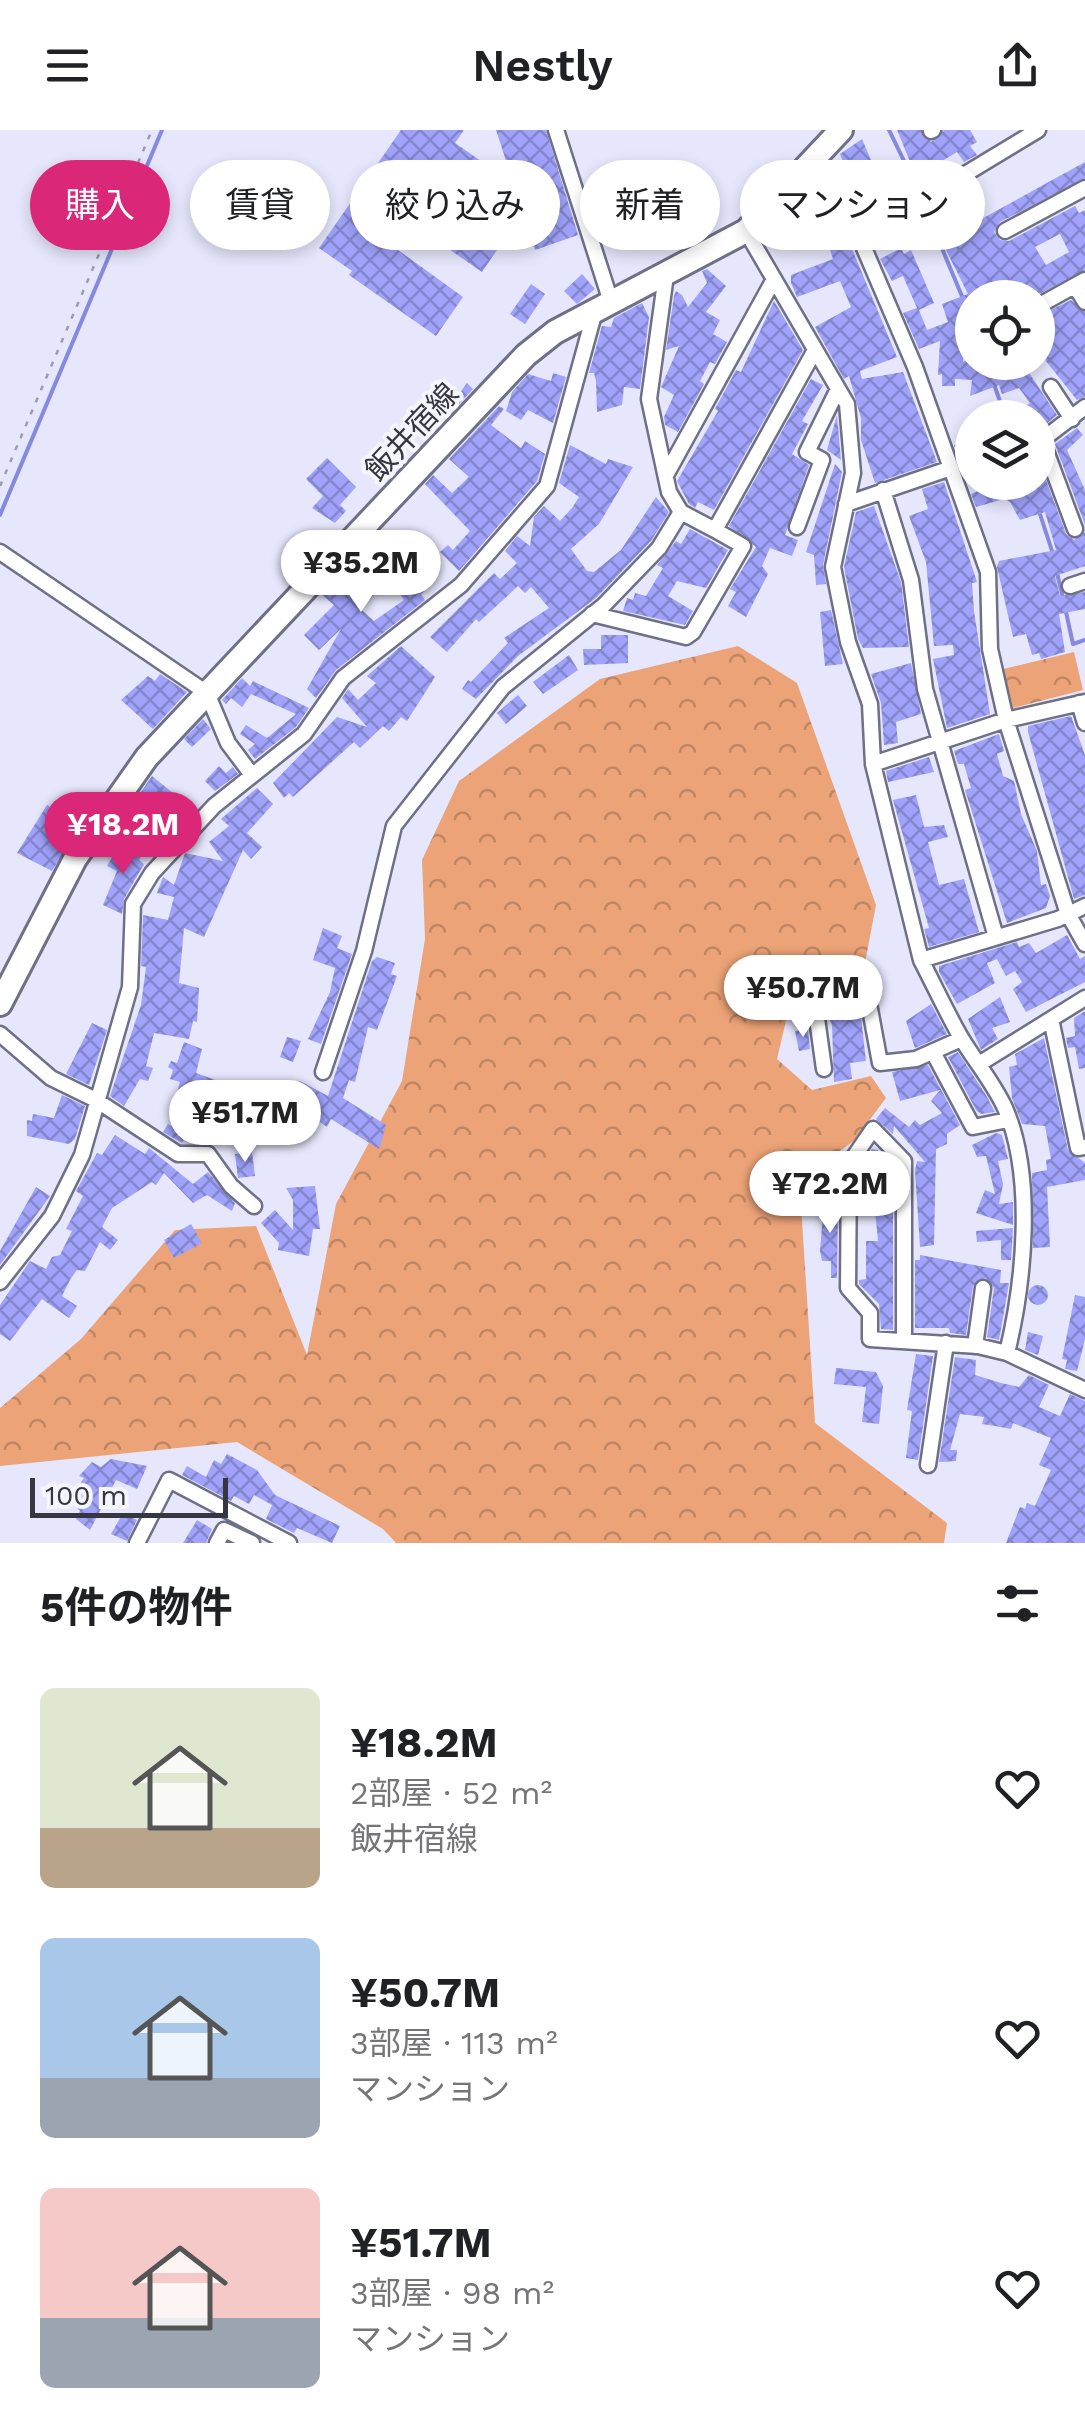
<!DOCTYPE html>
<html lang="ja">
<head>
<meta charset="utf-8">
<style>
	body { margin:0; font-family:"Work Sans","Noto Sans JP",sans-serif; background:#f2f2f2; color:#202124; height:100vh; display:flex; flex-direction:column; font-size:38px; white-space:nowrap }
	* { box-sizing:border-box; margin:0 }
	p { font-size:32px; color:#757577 }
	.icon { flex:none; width:55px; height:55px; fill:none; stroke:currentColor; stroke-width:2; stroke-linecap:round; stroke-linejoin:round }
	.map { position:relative; height:1413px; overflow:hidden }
	.details { display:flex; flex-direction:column; background:#fff; flex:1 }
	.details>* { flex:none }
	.guide { position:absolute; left:30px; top:30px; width:1025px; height:90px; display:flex; gap:20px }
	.buttons { position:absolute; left:955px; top:150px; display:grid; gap:20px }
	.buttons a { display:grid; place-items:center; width:100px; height:100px; border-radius:50%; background:#fff; box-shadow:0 5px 15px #0003; font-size:50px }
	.scale { position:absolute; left:30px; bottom:25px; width:198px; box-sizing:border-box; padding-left:10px; border:5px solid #363640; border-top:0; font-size:28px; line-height:35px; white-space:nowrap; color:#363640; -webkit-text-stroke:8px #f5f6fb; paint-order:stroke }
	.price { position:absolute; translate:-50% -85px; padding:0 22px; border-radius:35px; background:#fff; color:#222; font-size:32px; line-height:65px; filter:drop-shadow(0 2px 5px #0008) }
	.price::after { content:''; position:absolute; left:50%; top:60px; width:30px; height:22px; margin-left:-15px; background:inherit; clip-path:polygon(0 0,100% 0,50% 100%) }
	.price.active { background:#db2777; color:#fff }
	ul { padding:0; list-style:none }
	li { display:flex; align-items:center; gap:30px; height:250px; padding:0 40px }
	li span { display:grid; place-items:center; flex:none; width:280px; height:200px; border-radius:15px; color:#555 }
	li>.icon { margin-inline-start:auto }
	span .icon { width:120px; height:120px; fill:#fffc; stroke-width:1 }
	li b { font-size:42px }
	h2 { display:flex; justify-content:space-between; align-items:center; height:120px; padding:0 40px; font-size:42px }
	.tag { padding:0 35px; border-radius:45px; background:#fff; box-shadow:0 5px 15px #0003; font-size:35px; line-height:90px }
	.tag.active { background:#db2777; color:#fff }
	header { display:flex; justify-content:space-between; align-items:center; height:130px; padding:0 40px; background:#fff; font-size:45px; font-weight:600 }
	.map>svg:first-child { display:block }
	.forest { fill:url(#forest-crowns) }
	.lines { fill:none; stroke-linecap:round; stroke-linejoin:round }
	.stream { stroke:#8788df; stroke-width:4 }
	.building { fill:url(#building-cross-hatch); fill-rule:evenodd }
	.street-casing { stroke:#6e7086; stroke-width:19 }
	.primary-casing { stroke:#6e7086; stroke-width:28 }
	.path { stroke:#9b9cac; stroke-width:2.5; stroke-dasharray:5 8; stroke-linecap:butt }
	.street { stroke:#fff; stroke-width:14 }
	.primary { stroke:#fff; stroke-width:22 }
	.labels { text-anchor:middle; stroke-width:8; stroke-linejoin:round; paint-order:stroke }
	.street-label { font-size:30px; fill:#363640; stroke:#f5f6fb }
</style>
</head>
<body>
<header><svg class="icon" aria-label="menu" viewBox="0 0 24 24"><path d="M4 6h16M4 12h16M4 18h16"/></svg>Nestly<svg class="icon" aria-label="share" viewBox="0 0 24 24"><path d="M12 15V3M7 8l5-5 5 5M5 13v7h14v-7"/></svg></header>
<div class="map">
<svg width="1085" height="1413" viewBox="0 0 1085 1413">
	<defs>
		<pattern id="forest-crowns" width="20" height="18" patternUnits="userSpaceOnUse" patternTransform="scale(2.5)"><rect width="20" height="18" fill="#eca377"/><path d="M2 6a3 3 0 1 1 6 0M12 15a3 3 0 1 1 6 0" fill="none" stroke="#c08663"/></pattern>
		<pattern id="building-cross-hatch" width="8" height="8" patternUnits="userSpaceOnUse" patternTransform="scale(2.5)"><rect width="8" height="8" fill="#a0a2fb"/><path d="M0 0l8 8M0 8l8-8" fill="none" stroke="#8385cd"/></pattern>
	</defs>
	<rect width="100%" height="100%" fill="#e6e7fc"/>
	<path class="forest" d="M738,516L797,553L876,775L860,859L793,861L777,929L812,960L871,946L886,968L854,1011L831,1027L801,1075L815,1293L947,1393L944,1413H396L383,1399L237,1312L0,1336V1278L81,1209L175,1100L256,1096L307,1225L336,1074L402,951L425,809L422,730L459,651L600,549Z
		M1074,522L1083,560L1013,578L1003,539Z"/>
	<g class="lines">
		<path class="stream" d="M889,0L920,64
			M923,73L964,171
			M986,232L1006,288
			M1039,381L1053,424
			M0,385L162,0
			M1057,443L1063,468
			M1066,482L1073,514L1085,510"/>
	</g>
	<path class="building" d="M401,0H464L455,13L488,36L484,43L495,52L483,69L516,92L482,142L440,113L444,106L408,82L387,112L463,167L436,206L349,145L352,141L319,118Z
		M496,0H546L578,105L535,120Z
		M897,0H921L931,12L944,0H970L977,12L970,16L977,25L964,32L957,22L937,34L944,44L921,58Z
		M862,9L898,94L874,113L840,24Z
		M1085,32V48L1000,92L994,102L1000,110L1009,111L1075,76L1079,83L1085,80V140L1032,168L1022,159L1006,168H972V199L962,203L963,232L972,228V232H983L989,248L1022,232L1057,285L1045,295L1036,283L1007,288L1030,273L1019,258L1002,264L999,255L970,266L972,250L955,249V256H942V244L938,245L940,211L919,219L903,183L917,178L903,146L892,151L880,129L901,118L904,124L911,120L934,173L919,180L927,200L948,192L942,174L968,164L936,100L945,94L951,104L967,97ZM1060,104L1069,122L1046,135L1035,117Z
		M813,52L825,54L897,227L860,241L862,249L903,242L937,332L875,353L861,310V288L849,246L844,249L815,197L851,177L840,151L797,167L791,153V145L833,129L811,62Z
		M707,139L726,156L706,182L720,190L713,204L727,212L715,234L710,232L700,251L704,254L678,302L665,295L664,287L674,265L661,257L679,216L666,220L674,166L676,161L682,165L688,177L707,153L702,141Z
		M582,144L595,159L577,174L564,161Z
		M531,154L545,164L525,194L510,184Z
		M1071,170L1085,182V267L1077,270L1038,221V186Z
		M774,171L803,220L714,380L698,372L695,378L689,374L677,351L718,281L715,279L736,240L741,242Z
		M642,173L649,187L640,259L624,257L622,275L597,282L596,251L594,243H589L602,196L611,197L614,188Z
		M553,243L566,247L553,293L528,280L521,290L506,281L512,262L528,244L551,251Z
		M811,249L823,255L802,291L808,294L792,324L809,335L785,405L798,410L792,426L770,418L762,436L768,444L746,487L728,476L736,462L730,459L756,417L729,396Z
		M467,253L473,259L450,284L447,281Z
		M499,276L504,279L491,295L521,318L525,311L545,324L537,351L459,441L440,422L448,415L453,420L470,401L425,354L433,345L452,363L469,347L449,329Z
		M837,285L841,330L827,320Z
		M1077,298L1083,305L1067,320L1085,360V395L1055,314Z
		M969,309L972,325L959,330L954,315Z
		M570,315L606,334L608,329L633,337L599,394L571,419L587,441L594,442L621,420L656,367L669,382L651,411L596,468L518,526L476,569L462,559L468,550L471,552L508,513L504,508L549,478L531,457L525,463L518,456L479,492L476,489L447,522L430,507L494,443L500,449L517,433L505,421L517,406L530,416L534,387L544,376L560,391L572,378L579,367L559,353Z
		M327,328L356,357L340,375L346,381L335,393L312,378L323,366L306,349Z
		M1038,328L1066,404L1074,410L1085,402V436L1055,446L1060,466L1085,462V479L1059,484L1065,522L1041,529L1039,523L1032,525L1026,504L1013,507L997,437L999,431L1056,420L1045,382L1020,390L1010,372L1004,369L976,377L971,364L998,352H1038Z
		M835,334L842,342L823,435L826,454L816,455L814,425L806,422Z
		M944,352L977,452L972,453L974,481L990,584L947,598L933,529L954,525L953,515L934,516L926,432L909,386L928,379L922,359Z
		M874,376L901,452L909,517L863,518L858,509L844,437L856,382Z
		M690,399L728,420L706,458L677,451L668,466L693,481L685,495L623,481L627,468L633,470L635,463L646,466L663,438L657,435L676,411L681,414Z
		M380,428L400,446L409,437L427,459L421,464L425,470L336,540L316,568L307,559L341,499L319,520L304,505L334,475L321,464L353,432L373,450L382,440L387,445ZM389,448L404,470L374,491L361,479Z
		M831,480L843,534L825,536L820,482Z
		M601,505H628V533L584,535L583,519H601Z
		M401,516L435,547L407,591L401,587L389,601L383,596L360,618L354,612L293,667L289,663L284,668L273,653L337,587L367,597L342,568L348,559L358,570L376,553L367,546Z
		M569,525L578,540L543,564L533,552Z
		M911,533L921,584L896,592L898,613L884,615L881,573L871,544Z
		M160,544L187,562L153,599L121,570L148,546L155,551Z
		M242,548L250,556L253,551L309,578L296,597L255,629L248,620L255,614L240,604L246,595L267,608L296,584L251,564L242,577L231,568L226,574L222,570Z
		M518,565L527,576L506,594L497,583Z
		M1071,586L1085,625V765L1074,769L1028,602V596Z
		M203,589L211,599L192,617L184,609Z
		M999,604L1004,621L997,624L1003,646L1014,651L1021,684L1037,721L1041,755L1046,754L1050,766L1046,778L1007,793L965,660L971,658L964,634H958L954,621Z
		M929,627L934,642L888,652L886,641Z
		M219,636L226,643L233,637L238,644L215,661L205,651Z
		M152,646L195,681L183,693L160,680L155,688L134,672Z
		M257,658L273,674L247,703L262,717L251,729L243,720L204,807L184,798L179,853L199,858L197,892L193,891L189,909L154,903L146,936L153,938L148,951L140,949L124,976L110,966L141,875L146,837L141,836L143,785L168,790L174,767L157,763L163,747L174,755L185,723L223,731L209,712L229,696L221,689Z
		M916,665L924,697L944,695L948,707L928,712L939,755L964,749L979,802L929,817L924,799L929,798L893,670Z
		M47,675L80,696L52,741L17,723Z
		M129,717L142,725L139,730L144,734L124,769L122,784L103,775L117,741L107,736L118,718L126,722Z
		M323,798L342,806L337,818L352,824L321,914L308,909L330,862L335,838L313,830Z
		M1067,805L1080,829L1085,826V852L1026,882L1013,859L1022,852L1015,841L1006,846L997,829L987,833L995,853L957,874L939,842V836L1017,812L1019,817L1029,813L1036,823Z
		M377,827L395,833L391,844L397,846L377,900L368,897L355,952L349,950L343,968L386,995L379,1019L331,989L327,997L290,971L300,951L328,966L372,831Z
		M1000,867L1010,892L992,898L998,909L981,920L968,889Z
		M931,874L947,904L915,918L906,891Z
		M831,876L861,887L866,931L850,933L852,949L834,952L832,895L826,879Z
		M1085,881V938L1079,939L1075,917L1068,918L1066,908L1075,906L1074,888Z
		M92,893L107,900L89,955L66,944Z
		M808,900L810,919L799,921L795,901Z
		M287,907L301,911L293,932L280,927Z
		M1044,908L1068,1020L1085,1033V1050L1047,1057L1050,1117L1033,1118L1032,1043L1047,1040L1046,1030L1051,1029L1045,996L1022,994L1012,968L1009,937L1017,935L1015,924Z
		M184,912L202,919L196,943L218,951L236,966L223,987L216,984L201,1011L183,1001L196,979L203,983L211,965L193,953L189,967L177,963L180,952L170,949L173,940L168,937L171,931L177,933Z
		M958,922L986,965L995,982L981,984L976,980L948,927Z
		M928,935L960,995L947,1004V1014L936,1019L934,1115L920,1117L915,1040L917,1031L925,1032L894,996L893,1004L876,989L885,978L909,997L915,990L920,995L942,983L931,971L940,960L900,971L892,942Z
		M62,965L85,976L75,1009L69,1014L27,1006V990L32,991L33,984L54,988Z
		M168,994L187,1005L182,1013L163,1002Z
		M996,1003L1002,1005L1008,1029L998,1031L1003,1054L999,1074L1013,1072V1095L976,1083L985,1060L995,1064L986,1026L977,1027L972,1015Z
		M115,1005L145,1024L149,1018L193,1054L208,1042L235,1073L232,1081L207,1065L193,1073L164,1043L156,1055L152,1052L112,1078L102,1097L118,1110L110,1120L100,1112L85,1141L77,1140L71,1148L62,1166L77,1176L69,1188L42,1169L10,1211L0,1204V1175L30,1131L46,1139L52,1127L60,1125L72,1101L66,1099L83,1066L76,1061L97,1023L102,1025Z
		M872,1019L878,1020L877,1025L890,1031L889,1040H893V1200L881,1199L879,1174L859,1154V1150L866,1149V1111H878L874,1070L859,1069L860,1037Z
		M252,1022L255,1046L238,1048L235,1024Z
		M315,1056L320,1099H313L309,1126L278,1120L279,1113L261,1093L275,1080L293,1100V1070L286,1058Z
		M36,1057L50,1066L0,1135V1121Z
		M824,1072L838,1073L837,1148H831V1131H822L820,1121Z
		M191,1094L202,1113L174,1128L164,1110Z
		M1013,1098L1011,1130H1001V1110L977,1112L976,1101Z
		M920,1125L1001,1140L1000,1153H1009L999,1210L987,1207L994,1158L985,1148L973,1156L966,1205L950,1203L949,1198H915V1130H920Z
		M1028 1165a10 10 0 1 1 20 0a10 10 0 1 1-20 0Z
		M1075,1165L1085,1167V1209L1077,1241L1065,1239L1067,1230L1062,1229Z
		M1028,1202L1043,1206L1038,1225L1025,1220Z
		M916,1224L933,1226L918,1330L906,1328L912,1281L907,1280Z
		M955,1227L976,1230L975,1245L1001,1253L1019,1257L1029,1245L1049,1255L1039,1277L1060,1286L1070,1264L1085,1271V1413H1006L1020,1377L1025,1379L1027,1373L1035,1376L1051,1340L1039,1335L1051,1308L1013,1293L1011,1299L995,1296L982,1294L984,1287L960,1284L950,1320H957L956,1331L939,1332Z
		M836,1238L876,1242L883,1256L879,1294L862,1292L866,1257L834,1254Z
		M227,1324L257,1340L275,1365L340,1396L332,1413L297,1398L294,1403L266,1389L272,1375L254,1365L249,1374L234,1366L231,1371L182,1345L187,1336L206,1347L214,1330L221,1334Z
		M111,1329L147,1336L137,1359L116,1350L90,1400L76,1389L80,1381L74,1374L81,1361L77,1358L84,1348L79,1346L92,1332L101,1337Z
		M123,1383L137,1390L127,1411L111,1404Z
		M197,1390L212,1399L206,1413H183Z"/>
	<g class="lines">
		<g class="street-casing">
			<path id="street" d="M556,0L611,172
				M931,1L933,0
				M815,30L834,48L915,237L988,442L990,519L1006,590L1068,784L1085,814
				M924,69L1038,0
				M746,101L847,274L853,343L833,437L848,512L870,574L873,634L921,830L1058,789L1085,776
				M1005,101L1085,58
				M666,145L649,269L669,362L681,382L715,400L815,220
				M1075,156L1085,172
				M1038,176L1085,150
				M1051,257L1072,289
				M666,345L773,151
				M883,360L911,450L925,559L996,807
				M846,374L951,338
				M797,397L822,330L807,322L838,259
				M1075,399L1042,310L1085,277
				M0,422L207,563L228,613L252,645
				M1070,456L1085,451
				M592,484L686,507L693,502L743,416L715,400
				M1079,573L1085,593
				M873,634L1006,590L1085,572
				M921,830C934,855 946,881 960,906C974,930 993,952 1005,978C1035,1047 1024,1153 1007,1223
				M1051,889L1078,1018L1085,1017
				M0,904L51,948L96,970L178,1024H208L231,1056L254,1076
				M933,922L973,997L1008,990
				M979,934L1085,868
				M824,939L815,874L829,864L870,879L880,933L916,929L961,909
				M323,942L364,821L394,696L503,557L603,476L659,418L681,382
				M0,1152L52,1086L82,1025L130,857L133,774L152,743L214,676L304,604L343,548L461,455L547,356L595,181
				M904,1211V1031L873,999L849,1034L848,1158L870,1183V1209L978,1216L1007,1223L1085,1260
				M975,1216L983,1158
				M928,1335L946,1213
				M137,1413L169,1350L289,1413
				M217,1413L224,1400L252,1413"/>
		</g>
		<g class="primary-casing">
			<path id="primary" d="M0,874L75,729L147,627L526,225L555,202L746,101L841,0"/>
		</g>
		<path class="path" d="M0,356L152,0"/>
		<use href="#street" class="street"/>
		<use href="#primary" class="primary"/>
	</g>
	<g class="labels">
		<g class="street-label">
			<text transform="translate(412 302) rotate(-47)" y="10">飯井宿線</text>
		</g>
	</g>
</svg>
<div class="buttons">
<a><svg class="icon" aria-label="locate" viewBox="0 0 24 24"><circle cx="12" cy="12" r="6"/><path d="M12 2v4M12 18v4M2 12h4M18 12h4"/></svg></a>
<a><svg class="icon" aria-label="layers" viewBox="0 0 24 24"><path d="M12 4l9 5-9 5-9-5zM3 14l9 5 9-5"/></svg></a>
</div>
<div class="scale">100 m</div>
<b class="price" style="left:361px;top:485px">¥35.2M</b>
<b class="price active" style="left:123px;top:747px">¥18.2M</b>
<b class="price" style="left:803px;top:910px">¥50.7M</b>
<b class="price" style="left:245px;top:1035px">¥51.7M</b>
<b class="price" style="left:830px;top:1106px">¥72.2M</b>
<div class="guide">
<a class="tag active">購入</a>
<a class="tag">賃貸</a>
<a class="tag">絞り込み</a>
<a class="tag">新着</a>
<a class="tag">マンション</a>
</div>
</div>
<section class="details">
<h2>5件の物件<svg class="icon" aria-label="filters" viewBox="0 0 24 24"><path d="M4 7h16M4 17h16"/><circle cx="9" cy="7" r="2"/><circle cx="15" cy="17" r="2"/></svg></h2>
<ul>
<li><span style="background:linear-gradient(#dfe7d0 70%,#b9a48a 0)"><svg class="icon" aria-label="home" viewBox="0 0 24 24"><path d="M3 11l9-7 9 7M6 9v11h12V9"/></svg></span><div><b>¥18.2M</b><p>2部屋 · 52 m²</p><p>飯井宿線</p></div><svg class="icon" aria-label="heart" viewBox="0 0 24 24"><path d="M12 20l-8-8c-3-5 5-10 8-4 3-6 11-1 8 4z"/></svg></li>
<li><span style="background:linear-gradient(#a9c7e8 70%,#9aa5b1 0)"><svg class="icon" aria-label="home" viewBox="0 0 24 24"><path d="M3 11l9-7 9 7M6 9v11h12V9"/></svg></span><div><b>¥50.7M</b><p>3部屋 · 113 m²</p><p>マンション</p></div><svg class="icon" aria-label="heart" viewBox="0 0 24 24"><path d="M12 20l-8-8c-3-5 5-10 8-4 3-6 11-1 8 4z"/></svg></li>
<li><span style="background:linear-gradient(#f6c9c9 65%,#9aa5b1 0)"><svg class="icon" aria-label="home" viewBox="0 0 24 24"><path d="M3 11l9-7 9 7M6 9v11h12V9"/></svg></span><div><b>¥51.7M</b><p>3部屋 · 98 m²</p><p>マンション</p></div><svg class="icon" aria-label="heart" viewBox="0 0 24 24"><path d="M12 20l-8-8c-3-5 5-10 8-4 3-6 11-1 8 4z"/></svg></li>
</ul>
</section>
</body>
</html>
